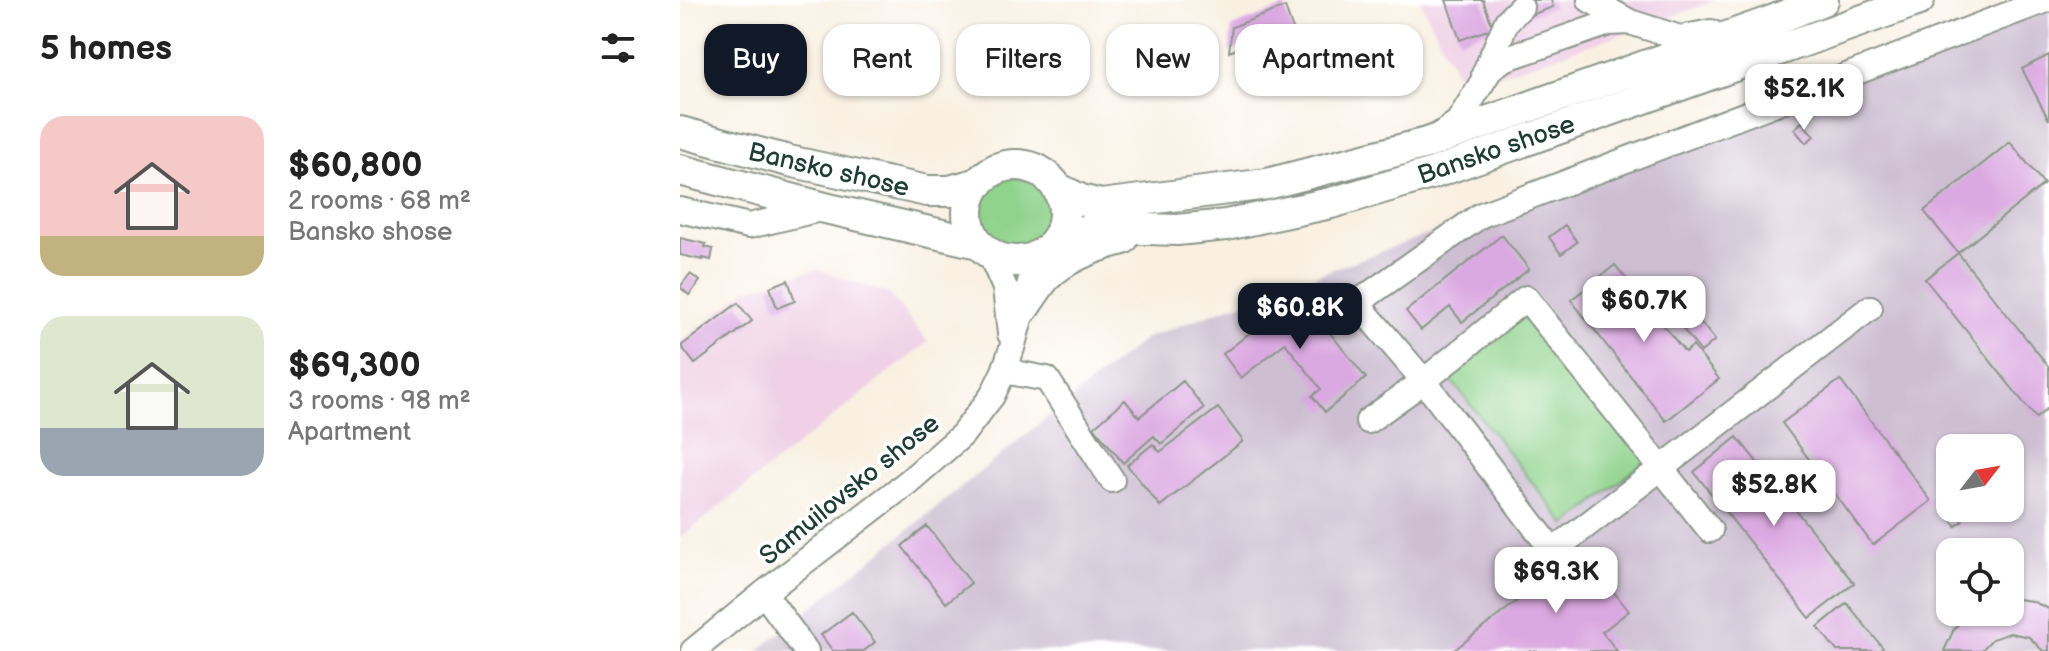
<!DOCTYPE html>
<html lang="en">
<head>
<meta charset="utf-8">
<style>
	body { margin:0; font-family:"Balsamiq Sans",sans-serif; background:#f2f2f2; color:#222; height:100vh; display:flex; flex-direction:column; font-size:30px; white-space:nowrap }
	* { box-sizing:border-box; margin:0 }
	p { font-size:26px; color:#767676 }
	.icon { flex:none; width:44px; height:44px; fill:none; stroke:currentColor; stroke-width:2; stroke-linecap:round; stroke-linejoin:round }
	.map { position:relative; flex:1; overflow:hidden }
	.panel { display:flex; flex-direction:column; background:#fff; width:680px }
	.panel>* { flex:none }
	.banner { position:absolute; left:24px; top:24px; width:760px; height:72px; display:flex; gap:16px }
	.needle { width:52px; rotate:59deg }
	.fabs { position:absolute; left:1256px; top:434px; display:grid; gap:16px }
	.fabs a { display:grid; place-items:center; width:88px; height:88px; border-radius:16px; background:#fff; box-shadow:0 2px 6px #0004; font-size:40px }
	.price { position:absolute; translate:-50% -68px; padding:0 18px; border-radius:16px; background:#fff; color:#222; font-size:26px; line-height:52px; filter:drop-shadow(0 2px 4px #0008) }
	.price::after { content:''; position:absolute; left:50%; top:48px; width:24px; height:18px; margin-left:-12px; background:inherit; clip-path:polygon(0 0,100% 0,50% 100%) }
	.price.active { background:#111827; color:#fff }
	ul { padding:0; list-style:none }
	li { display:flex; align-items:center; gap:24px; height:200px; padding:0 40px }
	li span { display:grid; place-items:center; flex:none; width:224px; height:160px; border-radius:24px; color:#555 }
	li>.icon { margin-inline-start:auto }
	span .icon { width:96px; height:96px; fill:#fffc; stroke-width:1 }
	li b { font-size:34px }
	h2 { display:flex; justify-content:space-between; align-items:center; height:96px; padding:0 40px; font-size:34px }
	.pill { padding:0 28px; border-radius:24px; background:#fff; box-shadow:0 2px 6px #0004; font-size:28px; line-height:72px }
	.pill.active { background:#111827; color:#fff }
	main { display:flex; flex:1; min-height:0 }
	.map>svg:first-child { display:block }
	.built { fill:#efd0e6 }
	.industrial { fill:#cdbed2; fill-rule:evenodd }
	.green { fill:#8fd38c; stroke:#578860; stroke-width:2 }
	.building { fill:#dba9e1 }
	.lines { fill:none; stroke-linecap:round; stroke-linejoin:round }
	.minor-casing { stroke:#8c968b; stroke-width:28 }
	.major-casing { stroke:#8c968b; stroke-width:34 }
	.minor { stroke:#fff; stroke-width:24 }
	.major { stroke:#fff; stroke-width:30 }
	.labels { text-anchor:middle; stroke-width:7; stroke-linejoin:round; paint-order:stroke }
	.street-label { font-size:26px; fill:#1f3d34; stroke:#fff }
</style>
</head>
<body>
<main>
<section class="panel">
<h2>5 homes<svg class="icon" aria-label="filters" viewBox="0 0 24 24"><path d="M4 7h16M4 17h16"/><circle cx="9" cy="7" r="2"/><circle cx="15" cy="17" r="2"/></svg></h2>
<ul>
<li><span style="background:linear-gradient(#f6c9c9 75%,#c2b280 0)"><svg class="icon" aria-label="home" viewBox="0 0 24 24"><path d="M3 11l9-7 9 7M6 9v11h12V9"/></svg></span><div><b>$60,800</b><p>2 rooms · 68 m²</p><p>Bansko shose</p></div></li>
<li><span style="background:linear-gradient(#dfe7d0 70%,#9aa5b1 0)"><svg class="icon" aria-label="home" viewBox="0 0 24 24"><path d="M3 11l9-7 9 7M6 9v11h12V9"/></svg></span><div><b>$69,300</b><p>3 rooms · 98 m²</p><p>Apartment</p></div></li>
</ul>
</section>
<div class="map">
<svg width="1369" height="651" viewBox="0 0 1369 651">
	<rect width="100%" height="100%" fill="#fff"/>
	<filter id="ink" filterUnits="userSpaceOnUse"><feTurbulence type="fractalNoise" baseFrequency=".0125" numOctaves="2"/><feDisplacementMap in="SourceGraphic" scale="16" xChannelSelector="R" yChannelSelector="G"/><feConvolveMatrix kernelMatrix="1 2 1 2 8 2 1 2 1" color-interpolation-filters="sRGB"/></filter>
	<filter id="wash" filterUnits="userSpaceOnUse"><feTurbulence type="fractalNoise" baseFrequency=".006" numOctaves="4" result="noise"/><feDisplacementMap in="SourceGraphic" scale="32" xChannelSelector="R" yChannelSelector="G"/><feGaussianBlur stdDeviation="1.8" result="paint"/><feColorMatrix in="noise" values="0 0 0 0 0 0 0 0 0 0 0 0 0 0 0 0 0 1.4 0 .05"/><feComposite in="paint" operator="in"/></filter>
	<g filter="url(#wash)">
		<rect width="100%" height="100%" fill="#f9f0e2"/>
		<path class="built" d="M740,0H1036L990,18L783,87Z
			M136,269L209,294L248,342L0,538V343L66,290Z"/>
		<path class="industrial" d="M1369,6V651H78L466,338ZM1270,448H1330V508H1270ZM1270,552H1330V612H1270Z"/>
		<path class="green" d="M301 213a35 35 0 1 1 70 0a35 35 0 1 1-70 0Z
			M848,311L967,460L886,525L767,375Z"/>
		<g id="blocks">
			<path class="building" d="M766,0H803L813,28L780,40Z
				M842,0H871L873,7L848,16Z
				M605,7L622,55L601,63L591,36L549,52L552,27Z
				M1369,55V120L1342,69Z
				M1122,122L1134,136L1126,143L1114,129Z
				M1330,142L1364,184L1278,253L1369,367V407L1356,418L1245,279L1278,253L1244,211Z
				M885,225L897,242L881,254L869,237Z
				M822,235L849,269L782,322L770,307L741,330L726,311Z
				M0,238L26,244L25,247L33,249L31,260L23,258V260L0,255Z
				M935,265L1005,352L1013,346L1039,379L986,421L891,300Z
				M10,274L20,281L9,295L0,287Z
				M108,280L115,301L97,308L90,287Z
				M619,294L686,378L645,412L632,396L641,389L605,343L561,378L543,354Z
				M58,303L72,321L15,364L1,346Z
				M1014,314L1035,340L1021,352L1000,325Z
				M1160,380L1251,501L1193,545L1102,423Z
				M503,381L524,408L481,444L474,436L443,463L414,427L445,400L459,417Z
				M538,408L563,441L480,506L447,465L473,444L480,452Z
				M1057,437L1174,583L1130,618L1014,472Z
				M1275,508L1283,521L1276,526L1267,513Z
				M247,526L291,583L266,603L222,546Z
				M901,551L949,611L922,632L937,651H773Z
				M1330,598L1352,601L1369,609V651H1363L1349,637L1330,633L1312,639L1301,651H1264L1274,629L1286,615L1290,612H1330Z
				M1167,603L1203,648L1199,651H1157L1138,627Z
				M172,612L195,642L184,651H153L141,635Z"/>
		</g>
	</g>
	<g filter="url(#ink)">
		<use href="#blocks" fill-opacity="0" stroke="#8c968b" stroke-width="2"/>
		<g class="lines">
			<g class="minor-casing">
				<path id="minor" d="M910,0L950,22
					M804,74L827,21L841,7
					M758,136L778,122L811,68L824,59L929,23L950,22L1000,38L1031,32
					M0,210L69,226L145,208
					M310,254L325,288L330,334
					M1190,308L873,551L744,381L677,303L801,215L1366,0
					M324,371L367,379L432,480
					M688,421L744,381L846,298L1030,530
					M84,593L126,651
					M13,651L84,593L228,482L282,435L312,396L324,371L332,348L357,257"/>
			</g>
			<g class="major-casing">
				<path id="major" d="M0,132L109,161L247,191H270L299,183
					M288 213a48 48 0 1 1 96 0a48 48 0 1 1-96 0Z
					M0,170L145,208L298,243
					M377,188L401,200L421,205L587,184L747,143L1092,21L1143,0
					M380,234L434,228L497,230L546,225L651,203L754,173L1239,0
					M343,309C350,299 357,288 365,278C384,257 416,246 443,239"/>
			</g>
			<use href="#minor" class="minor"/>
			<use href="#major" class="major"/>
		</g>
	</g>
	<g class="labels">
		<g class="street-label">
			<text transform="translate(816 149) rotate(-19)" y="9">Bansko shose</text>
			<text transform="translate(149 169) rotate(13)" y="9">Bansko shose</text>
			<text transform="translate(169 489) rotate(-39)" y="9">Samuilovsko shose</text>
		</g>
	</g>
</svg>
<div class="fabs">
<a><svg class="needle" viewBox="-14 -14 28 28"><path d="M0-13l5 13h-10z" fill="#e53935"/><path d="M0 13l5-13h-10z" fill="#767676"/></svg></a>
<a><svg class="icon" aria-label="locate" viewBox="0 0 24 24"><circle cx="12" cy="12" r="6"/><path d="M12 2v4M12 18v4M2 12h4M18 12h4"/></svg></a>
</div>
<b class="price" style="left:1124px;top:132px">$52.1K</b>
<b class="price" style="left:964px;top:344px">$60.7K</b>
<b class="price active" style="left:620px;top:351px">$60.8K</b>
<b class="price" style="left:1094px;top:528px">$52.8K</b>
<b class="price" style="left:876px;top:615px">$69.3K</b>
<div class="banner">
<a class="pill active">Buy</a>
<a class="pill">Rent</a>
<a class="pill">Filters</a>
<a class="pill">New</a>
<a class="pill">Apartment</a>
</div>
</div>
</main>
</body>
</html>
